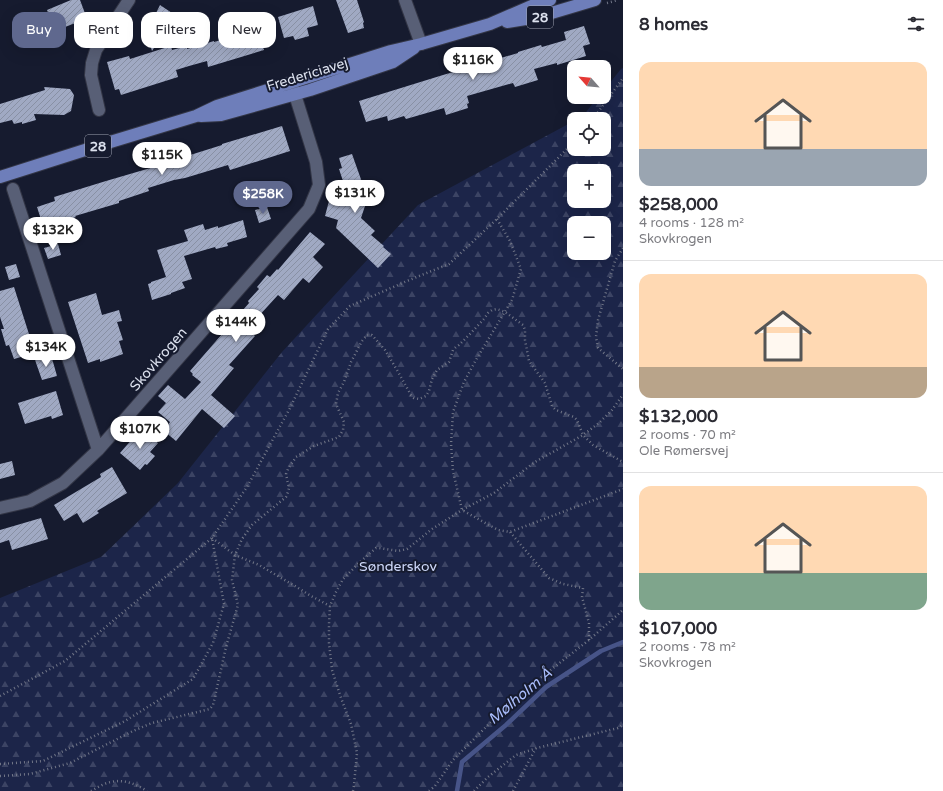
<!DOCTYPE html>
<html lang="en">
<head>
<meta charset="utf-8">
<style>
	body { margin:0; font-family:"Varela Round",sans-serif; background:#f2f2f3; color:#2b2b33; height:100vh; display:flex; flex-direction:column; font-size:15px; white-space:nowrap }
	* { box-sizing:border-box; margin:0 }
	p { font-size:13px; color:#7c7c81 }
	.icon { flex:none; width:22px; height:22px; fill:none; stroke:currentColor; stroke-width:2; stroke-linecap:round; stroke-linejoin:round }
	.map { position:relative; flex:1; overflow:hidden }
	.panel { display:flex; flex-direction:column; background:#fff; width:320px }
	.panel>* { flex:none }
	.banner { position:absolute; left:12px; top:12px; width:380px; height:36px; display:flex; gap:8px }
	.needle { width:26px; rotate:297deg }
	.buttons { position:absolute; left:567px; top:60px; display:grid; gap:8px }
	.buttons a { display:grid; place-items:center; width:44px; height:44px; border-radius:8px; background:#fff; box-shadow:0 4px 16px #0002; font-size:20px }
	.price { position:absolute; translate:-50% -34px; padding:0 9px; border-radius:14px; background:#fff; color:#222; font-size:13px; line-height:26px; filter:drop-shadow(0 1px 2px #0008) }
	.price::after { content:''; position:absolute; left:50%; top:24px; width:12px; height:9px; margin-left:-6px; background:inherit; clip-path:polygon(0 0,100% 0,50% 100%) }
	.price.on { background:#5f688e; color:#fff }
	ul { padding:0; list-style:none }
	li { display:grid; align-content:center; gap:8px; height:212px; padding:0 16px }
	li+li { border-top:1px solid #e1e1e2 }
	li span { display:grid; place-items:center; height:124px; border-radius:12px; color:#555 }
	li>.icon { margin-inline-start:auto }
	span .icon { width:72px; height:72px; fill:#fffc; stroke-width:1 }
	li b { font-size:17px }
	h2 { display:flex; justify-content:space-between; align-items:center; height:48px; padding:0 16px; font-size:17px }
	.pill { padding:0 14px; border-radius:12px; background:#fff; box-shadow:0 4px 16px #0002; font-size:14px; line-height:36px }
	.pill.on { background:#5f688e; color:#fff }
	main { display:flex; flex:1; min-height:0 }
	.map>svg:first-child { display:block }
	.forest { fill:url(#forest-firs); fill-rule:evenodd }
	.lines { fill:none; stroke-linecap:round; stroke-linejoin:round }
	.stream { stroke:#475488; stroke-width:4.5 }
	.building { fill:url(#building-hatch) }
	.minor-casing { stroke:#333646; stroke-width:14 }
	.major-casing { stroke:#333646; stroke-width:14 }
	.path { stroke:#727788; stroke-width:2.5; stroke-dasharray:1 3; stroke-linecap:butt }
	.minor { stroke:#585f76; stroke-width:12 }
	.major { stroke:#6e7eba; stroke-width:12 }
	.labels { text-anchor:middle; stroke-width:4; stroke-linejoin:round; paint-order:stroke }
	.shield { fill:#161b2f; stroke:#a1a6b5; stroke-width:1 }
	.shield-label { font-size:13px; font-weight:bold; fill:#dce1ee }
	.street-label { font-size:14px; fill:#dce1ee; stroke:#161b2f }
	.park-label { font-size:14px; fill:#cfd9fa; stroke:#161b2f }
	.water-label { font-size:15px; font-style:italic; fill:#abbefd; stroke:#161b2f }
</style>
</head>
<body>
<main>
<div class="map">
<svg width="623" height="791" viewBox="0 0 623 791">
	<defs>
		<pattern id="forest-firs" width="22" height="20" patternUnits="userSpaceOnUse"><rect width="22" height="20" fill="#1c2549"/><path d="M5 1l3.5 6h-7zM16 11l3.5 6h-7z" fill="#3c4464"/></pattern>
		<pattern id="building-hatch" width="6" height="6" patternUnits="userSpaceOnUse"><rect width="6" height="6" fill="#a0a9c3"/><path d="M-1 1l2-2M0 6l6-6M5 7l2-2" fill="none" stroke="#8890a4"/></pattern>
	</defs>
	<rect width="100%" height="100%" fill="#161b2f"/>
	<path class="forest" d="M623,68V791H0V598L101,557L178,483L282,352L418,205L574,121V149H604V119H578L582,117L598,97H604V90L621,69ZM574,171H604V201H574ZM574,223H604V253H574Z"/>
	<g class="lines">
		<path class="stream" d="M457,791L462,762L506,725L546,687L601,651L623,642"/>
	</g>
	<path class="building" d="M71,0H80L86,16L82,17L83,20L60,29V27L55,29L47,10Z
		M336,0H357L364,22L363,23L364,28L348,33Z
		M160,5L175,15L152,51L142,19L155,15Z
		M313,6L318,25L307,28L309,36L295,40L293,36L284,38L278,17Z
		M584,26L590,44L583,46L586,56L557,65V63L534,69L538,80L515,87L513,83L467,96L469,103L467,104L468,108L446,115L444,108L406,119L404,116L388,121L387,116L366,122L359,101L443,75L518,53V52L541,45L542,47L566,40L564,32Z
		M257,29L264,50L208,67L207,61L189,66L176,70L178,77L121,95L119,89L115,90L107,62L129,56L130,59L171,46L172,50L187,46V49L214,41V42Z
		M44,87L70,89L74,95L71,111L64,115L34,114L36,120L22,124V122L14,124L12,120L0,123V104L45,90Z
		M282,126L290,151L230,170L228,165L185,178L174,180L148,188L149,191L119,201V203L75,216L76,217L58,223L60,230L46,235L37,207L55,201L54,197L106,181L188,157L187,156L222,145V144Z
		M352,154L363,185L359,197L367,200L361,218L375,231L371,235L384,246L383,247L391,254L378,268L336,228L338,220L325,216L329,201L334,203L335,198L339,199L344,184L339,169L342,168L339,158Z
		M267,207L271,219L259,223L255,210Z
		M243,220L247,237L227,243L228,246L216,249L215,247L184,256L192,279L182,282L185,288L171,293V294L152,300L148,284L151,283V282L166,277L157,250L188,241L184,230L203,224L205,230L218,226V228Z
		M310,232L325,244L313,257L323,267L309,283L303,278L284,300L278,295L247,329L255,336L229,365L234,368L211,395L235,416L224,428L202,409L176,441L164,431L170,422L158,412L166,403L158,396L168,385L185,399L201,382L192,375L193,374L190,371L249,303L248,301L259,289L257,287L267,275L270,277L277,269L278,270Z
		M58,244L61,255L48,259L44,248Z
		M16,264L20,277L9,280L5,267Z
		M14,287L35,353L14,359L9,345L6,346L1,329H4L0,317V291Z
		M96,293L102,315L119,310L122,321L117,322L123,340L119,341L123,354L100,362V359L88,363L68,302Z
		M51,355L57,376L42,380L35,360Z
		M56,391L63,415L52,419L51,416L25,424L18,403Z
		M141,429L158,443L150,452L155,456L147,465L145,464L140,470L120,453Z
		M12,461L15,475L0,479V464Z
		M112,467L127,493L97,511L99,513L83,523L77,513L64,521L54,505L101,477L100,474Z
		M41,518L48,539L12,550L9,540L0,543V530Z"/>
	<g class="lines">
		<g class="minor-casing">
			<path id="minor" d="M405,0L421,44
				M99,110L91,75L92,63L96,50L129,0
				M13,189L98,450
				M0,508L30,501L63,483L98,450L309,209L319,185L316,162L292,85"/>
		</g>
		<g class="major-casing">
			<path id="major" d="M507,22L538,17L595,0
				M201,116L221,115L310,90L393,62L414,48
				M0,177L107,143L196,116L217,106L391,51L421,44L490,24L534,5L550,0"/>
		</g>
		<path class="path" d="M607,3L618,0
			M593,119L623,78
			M497,219L510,241L521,269L512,300L477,358L464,382L453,412L451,444L453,471L462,510L498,530L510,532L623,489
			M623,248L615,261L598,320L596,337L598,348L623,369
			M510,532L549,578L563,584L583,588L582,597L589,623V640
			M212,538L235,555L259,565L295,586L311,596L330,606
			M0,696L65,661L212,538L247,487L290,408L328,329L350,306L407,281L449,264L497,219L574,142
			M0,764L43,761L125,721L193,679L213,643L224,604L212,538
			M0,776L30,774L70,763L133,731L152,723L210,709L213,705L214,701L226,647L238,605L232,580L235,555L242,539L252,525L286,497L288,492L289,488L286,474L288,469L296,457L314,446L339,437L343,430L344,422L336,404L338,393L344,382L351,362L362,341L367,335H372L385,350L397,370L411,395L414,398L419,399L426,396L429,391L432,379L437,370L449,362L453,350L456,347L459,345L470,334L484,319L488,313L492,310L497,309L505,312L523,325L525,330V340L529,361L545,383L552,406L556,410L574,417L577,420L583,435L593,445L623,462
			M91,791C97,788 104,783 111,782C124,779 136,784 147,791
			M353,791L354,785L357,753L351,724L341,698L332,670L329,643V624L330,606L336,592L343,579L360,562L376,548H379L398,551L407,549L432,529L462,510L494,493L535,462L583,435L599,423L612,410L622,396L623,394
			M429,791L435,786L453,760L516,697L589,640L623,610
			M474,791L488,777L516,755L537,748L618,728L623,725
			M513,791L536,748"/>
		<use href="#minor" class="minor"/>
		<use href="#major" class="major"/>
	</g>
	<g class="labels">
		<g class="shield">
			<rect x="527" y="6" width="26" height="22" rx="3"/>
			<rect x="85" y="135" width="26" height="22" rx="3"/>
		</g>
		<g class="shield-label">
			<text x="540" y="22">28</text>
			<text x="98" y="151">28</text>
		</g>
		<g class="street-label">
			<text transform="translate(307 74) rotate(-17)" y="5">Fredericiavej</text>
			<text transform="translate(158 359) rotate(-49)" y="5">Skovkrogen</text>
		</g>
		<g class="park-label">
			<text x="398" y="571">Sønderskov</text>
		</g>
		<g class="water-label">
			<text transform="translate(520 696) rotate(-40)" y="5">Mølholm Å</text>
		</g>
	</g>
</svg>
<div class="buttons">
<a><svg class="needle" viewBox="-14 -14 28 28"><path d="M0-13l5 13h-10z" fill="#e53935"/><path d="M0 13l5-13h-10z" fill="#7c7c81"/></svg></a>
<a><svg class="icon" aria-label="locate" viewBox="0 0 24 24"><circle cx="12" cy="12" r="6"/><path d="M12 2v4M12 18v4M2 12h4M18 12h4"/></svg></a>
<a>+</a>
<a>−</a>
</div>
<b class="price" style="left:473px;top:81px">$116K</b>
<b class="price" style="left:162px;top:176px">$115K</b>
<b class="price" style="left:355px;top:214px">$131K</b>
<b class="price on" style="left:263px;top:215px">$258K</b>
<b class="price" style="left:53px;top:251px">$132K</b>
<b class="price" style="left:236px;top:343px">$144K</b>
<b class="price" style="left:46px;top:368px">$134K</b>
<b class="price" style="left:140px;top:450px">$107K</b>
<div class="banner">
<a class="pill on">Buy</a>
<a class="pill">Rent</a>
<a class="pill">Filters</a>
<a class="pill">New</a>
</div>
</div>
<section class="panel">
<h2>8 homes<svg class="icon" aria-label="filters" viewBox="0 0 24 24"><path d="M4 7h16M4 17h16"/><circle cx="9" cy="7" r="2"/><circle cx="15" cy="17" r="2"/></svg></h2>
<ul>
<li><span style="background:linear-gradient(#ffd9b3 70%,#9aa5b1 0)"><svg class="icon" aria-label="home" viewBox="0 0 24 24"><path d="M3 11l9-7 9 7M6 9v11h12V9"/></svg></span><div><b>$258,000</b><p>4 rooms · 128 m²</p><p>Skovkrogen</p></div></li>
<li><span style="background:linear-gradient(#ffd9b3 75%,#b9a48a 0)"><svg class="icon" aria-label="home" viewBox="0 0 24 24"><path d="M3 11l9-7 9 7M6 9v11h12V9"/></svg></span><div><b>$132,000</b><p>2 rooms · 70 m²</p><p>Ole Rømersvej</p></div></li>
<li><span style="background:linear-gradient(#ffd9b3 70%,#7fa58c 0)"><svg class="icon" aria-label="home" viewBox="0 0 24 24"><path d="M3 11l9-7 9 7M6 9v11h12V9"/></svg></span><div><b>$107,000</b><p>2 rooms · 78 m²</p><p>Skovkrogen</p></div></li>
</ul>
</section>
</main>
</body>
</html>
